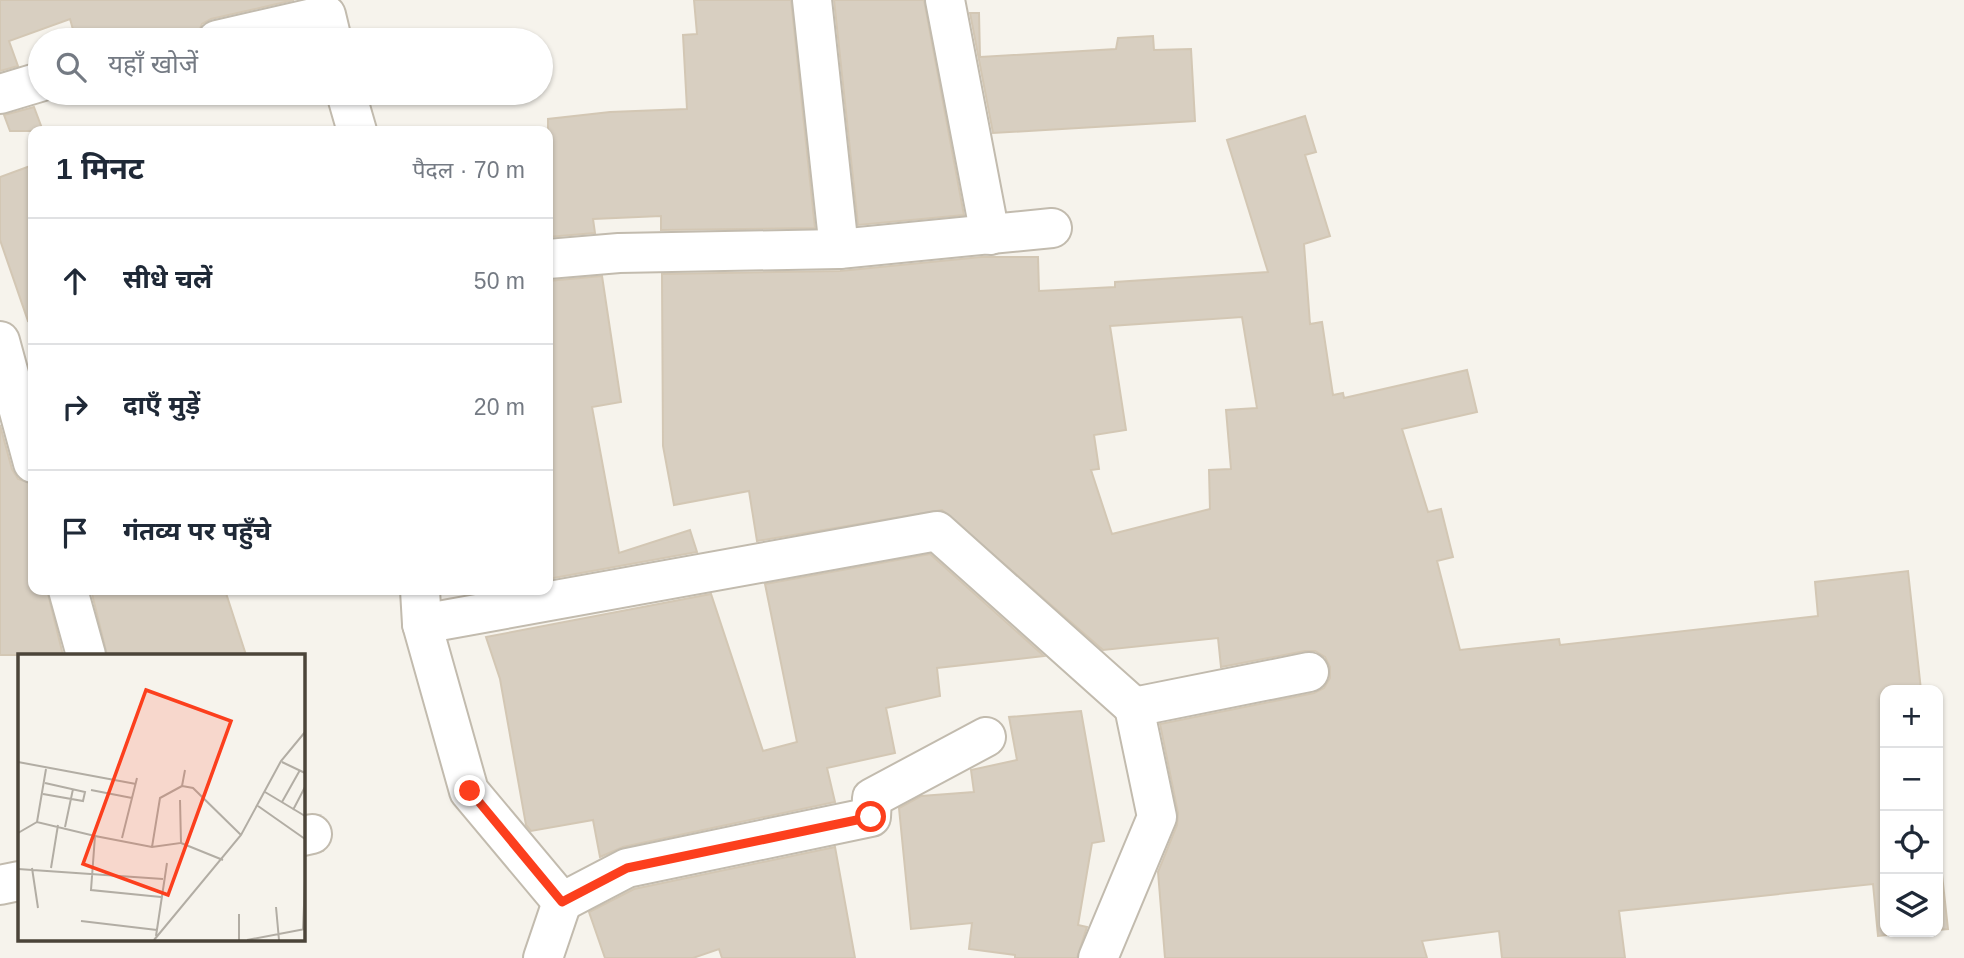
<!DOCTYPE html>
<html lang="hi">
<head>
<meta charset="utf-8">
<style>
  :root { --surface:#fff; --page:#f6f6f7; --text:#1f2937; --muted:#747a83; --line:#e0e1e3 }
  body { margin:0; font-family:Helvetica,"Noto Sans Devanagari",sans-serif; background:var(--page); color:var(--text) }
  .controls { position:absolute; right:21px; bottom:21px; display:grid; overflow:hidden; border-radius:14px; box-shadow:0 2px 5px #0004 }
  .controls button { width:63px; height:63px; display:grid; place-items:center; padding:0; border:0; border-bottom:2px solid var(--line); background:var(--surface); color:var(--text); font:35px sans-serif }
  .stop { position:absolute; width:21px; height:21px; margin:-16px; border:5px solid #fc3f1d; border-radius:50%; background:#fff }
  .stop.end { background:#fc3f1d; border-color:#fff; box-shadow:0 2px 7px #0008 }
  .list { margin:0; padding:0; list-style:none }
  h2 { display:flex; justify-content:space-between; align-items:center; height:91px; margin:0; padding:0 28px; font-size:30px }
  h2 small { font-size:23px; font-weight:400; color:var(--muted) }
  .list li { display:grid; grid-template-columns:46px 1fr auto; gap:21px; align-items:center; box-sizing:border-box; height:126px; padding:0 28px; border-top:2px solid var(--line) }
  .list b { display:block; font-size:26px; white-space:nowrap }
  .list em { font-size:23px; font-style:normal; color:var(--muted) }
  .icon { flex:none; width:38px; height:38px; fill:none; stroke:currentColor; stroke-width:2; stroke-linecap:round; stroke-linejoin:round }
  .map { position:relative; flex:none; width:1964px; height:958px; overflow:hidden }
  .search { position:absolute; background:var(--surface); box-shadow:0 2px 5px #0004; left:28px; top:28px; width:525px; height:77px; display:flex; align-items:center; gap:18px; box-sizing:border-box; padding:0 24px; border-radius:38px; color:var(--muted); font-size:26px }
  .panel { position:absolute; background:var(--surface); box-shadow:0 2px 5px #0004; left:28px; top:126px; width:525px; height:469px; border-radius:14px }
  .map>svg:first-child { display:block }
</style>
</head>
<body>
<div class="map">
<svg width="1964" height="958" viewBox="0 0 1964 958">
  <rect width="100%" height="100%" fill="#f6f3ec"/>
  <!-- building -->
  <g fill="#d8cfc1" stroke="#d3c7b4" stroke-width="2" fill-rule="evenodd">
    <path d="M0,0H294L211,19L202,24L195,40H176L174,31L145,40H76L70,19L9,41L18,66L0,71Z"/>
    <path d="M694,0H791L815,228L661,230V216L593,219L595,233L548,237V119L610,112L687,109L683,35L697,34Z"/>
    <path d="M834,0H924L964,215L858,225Z"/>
    <path d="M970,13H979L980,57L1116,49L1118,38L1153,36L1154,50L1191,49L1195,121L993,133Z"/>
    <path d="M34,107L43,131H10L4,115Z"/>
    <path d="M1305,116L1316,152L1305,155L1330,236L1304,244L1310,324L1322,322L1333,395L1343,393L1344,398L1467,370L1477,412L1402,429L1428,512L1441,509L1453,557L1437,561L1460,650L1559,639L1560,645L1818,616L1815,582L1908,571L1921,690H1885V932H1919L1878,936L1873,884L1619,911L1625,958H1502L1499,931L1422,941L1427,958H1165L1158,872L1177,825L1178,813L1160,724L1314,693L1324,688L1330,678V667L1325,657L1315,651H1305L1221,667L1218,638L1103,650L942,510L757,541L749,491L674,505L663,446L662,274L840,271L981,257H1038L1039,291L1115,287V282L1268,272L1227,140ZM1242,317L1257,408L1226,410L1231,469L1209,470L1210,509L1112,534L1091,470L1099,469L1094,435L1126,430L1110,326Z"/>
    <path d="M33,165V320L28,321L0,240V177Z"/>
    <path d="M602,276L621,402L592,407L619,553L690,530L697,552L548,579V281Z"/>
    <path d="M0,425L12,469L18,479L33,484V590H47L63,655H0Z"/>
    <path d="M930,554L1044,656L937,668L940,696L886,708L895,753L827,768L835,802L623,847L600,857L593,820L531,831L526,825L500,679L486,637L711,594L763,751L797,742L765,584Z"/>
    <path d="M91,590H225L246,655H107Z"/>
    <path d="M1081,711L1104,841L1092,843L1078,925L1087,927L1077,958H1015V955L969,949L972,923L911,929L899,808L921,796L974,792L971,770L1017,760L1009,717Z"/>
    <path d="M1938,838L1948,929L1938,930Z"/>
    <path d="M835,847L855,958H722L719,949L693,958H605L589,912L634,889Z"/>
  </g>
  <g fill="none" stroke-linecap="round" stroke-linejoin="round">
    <!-- minor casing -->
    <g stroke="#c2bbae" stroke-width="42">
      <g id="minor">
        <path d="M812,0L839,249"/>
        <path d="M945,0L990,235"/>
        <path d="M217,40L326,15L332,40"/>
        <path d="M346,93L357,131"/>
        <path d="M0,94L40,82"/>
        <path d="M548,259L619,253L839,249L1052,228"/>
        <path d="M0,341L33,463"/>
        <path d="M68,590L86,655"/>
        <path d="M420,590L422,624L469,791L562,902L627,868L871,817L872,798L986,737"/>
        <path d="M422,624L937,531L1134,707"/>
        <path d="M303,836L312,834"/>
        <path d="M0,885L19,881"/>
        <path d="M543,958L562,902"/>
        <path d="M1098,958L1157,817L1134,707L1309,672"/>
      </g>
    </g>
    <!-- minor -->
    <use href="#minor" stroke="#fff" stroke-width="38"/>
  </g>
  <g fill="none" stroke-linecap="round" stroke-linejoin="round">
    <!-- route -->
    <path stroke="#fc3f1d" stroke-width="9" d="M470,791L562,902L627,868L871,817"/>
  </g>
  <!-- overview -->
  <g transform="translate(18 654)">
    <rect width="287" height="287" fill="#f6f3ec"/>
    <path fill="none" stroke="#b2ada4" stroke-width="2" d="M0,108L118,130M264,108L287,119M167,116L164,132L175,134L223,181M73,136L114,144M247,138L287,162M25,140L65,147L67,138L27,129M264,148L282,116M240,152L287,185M275,156L287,133M19,168L28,115M47,173L55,135M0,179L19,168L77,182M104,184L119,124M163,189L205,206M134,193L142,144L164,132M14,214L20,254M33,214L40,171M0,215L145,225M143,243L73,236L77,182L134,193L163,189L162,146M258,253L261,286M63,267L139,276M285,276L287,227M138,282L149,209M136,286L223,181L263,107L287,78M221,286V260M229,286L287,275"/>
    <path fill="#fc3f1d" fill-opacity="0.15" stroke="#fc3f1d" stroke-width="3.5" d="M128,36L213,67L150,241L65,210Z"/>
    <rect width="287" height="287" fill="none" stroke="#4b4439" stroke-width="3.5"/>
  </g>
</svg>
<div class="controls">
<button>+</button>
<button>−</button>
<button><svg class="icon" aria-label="locate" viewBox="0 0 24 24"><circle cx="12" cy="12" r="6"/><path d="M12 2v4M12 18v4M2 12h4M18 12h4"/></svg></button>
<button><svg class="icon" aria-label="layers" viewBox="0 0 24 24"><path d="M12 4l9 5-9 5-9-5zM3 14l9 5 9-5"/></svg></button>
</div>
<div class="stop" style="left:871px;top:817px"></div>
<div class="stop end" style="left:470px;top:791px"></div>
<div class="search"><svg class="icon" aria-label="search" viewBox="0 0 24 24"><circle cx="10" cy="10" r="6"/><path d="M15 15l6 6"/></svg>यहाँ खोजें</div>
<section class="panel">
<h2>1 मिनट<small>पैदल · 70 m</small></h2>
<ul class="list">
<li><svg class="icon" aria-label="ahead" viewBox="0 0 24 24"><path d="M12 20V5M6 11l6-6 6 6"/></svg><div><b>सीधे चलें</b></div><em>50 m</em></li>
<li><svg class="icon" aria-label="right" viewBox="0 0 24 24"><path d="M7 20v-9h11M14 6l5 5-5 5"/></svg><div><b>दाएँ मुड़ें</b></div><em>20 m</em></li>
<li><svg class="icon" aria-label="arrive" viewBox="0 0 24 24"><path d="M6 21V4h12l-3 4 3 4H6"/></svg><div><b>गंतव्य पर पहुँचे</b></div></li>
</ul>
</section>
</div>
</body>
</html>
